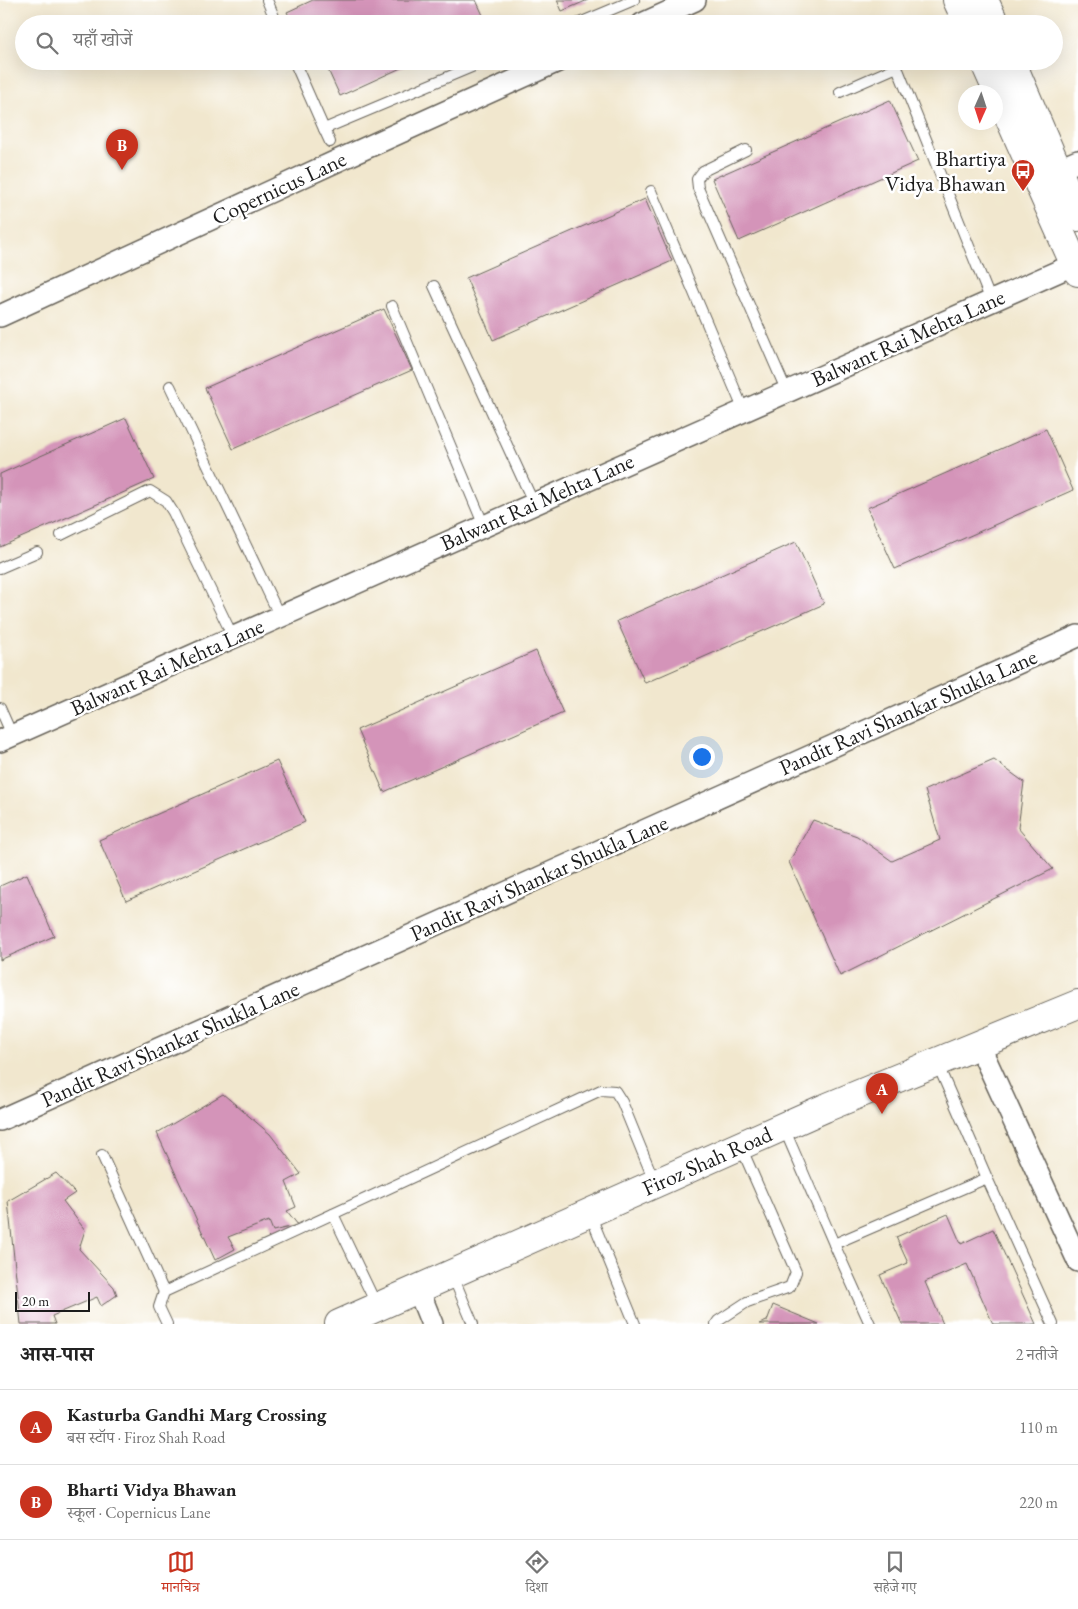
<!DOCTYPE html>
<html lang="hi">
<head>
<meta charset="utf-8">
<style>
  :root { --surface:#fff; --page:#f6f6f6; --text:#222; --muted:#767676; --line:#e0e0e0; --accent:#c8321e }
  body { margin:0; font-family:"EB Garamond","Noto Serif Devanagari",serif; background:var(--page); color:var(--text) }
  .compass { position:absolute; left:958px; top:85px; width:45px; height:45px; border-radius:50%; background:var(--surface); box-shadow:0 5px 20px #0002; rotate:183deg }
  .scale { position:absolute; left:15px; bottom:12px; width:75px; box-sizing:border-box; padding-left:5px; border:2px solid #1c1c1c; border-top:0; font-size:14px; line-height:18px; white-space:nowrap; color:#1c1c1c; -webkit-text-stroke:4px #fff; paint-order:stroke }
  .you { position:absolute; left:701px; top:756px; width:18px; height:18px; margin:-12px; border:4px solid #fff; border-radius:50%; background:#1a73e8; box-shadow:0 0 0 8px #1a73e833 }
  .badge { display:grid; place-items:center; width:32px; height:32px; border-radius:50%; background:var(--accent); color:#fff; font-size:16px; font-weight:700 }
  .pin { position:absolute; translate:-50% -41px; filter:drop-shadow(0 1px 2px #0008) }
  .pin::after { content:''; position:absolute; top:26px; width:18px; height:15px; background:inherit; clip-path:polygon(0 0,100% 0,50% 100%) }
  .list { margin:0; padding:0; list-style:none }
  h2 { display:flex; justify-content:space-between; align-items:center; height:65px; margin:0; padding:0 20px; font-size:21px }
  h2 small { font-size:16px; font-weight:400; color:var(--muted) }
  .list li { display:grid; grid-template-columns:32px 1fr auto; gap:15px; align-items:center; box-sizing:border-box; height:75px; padding:0 20px; border-top:1px solid var(--line) }
  .list b { display:block; font-size:19px; white-space:nowrap }
  .list p { margin:0; font-size:16px; white-space:nowrap; color:var(--muted) }
  .list em { font-size:16px; font-style:normal; color:var(--muted) }
  .icon { flex:none; width:28px; height:28px; fill:none; stroke:currentColor; stroke-width:2; stroke-linecap:round; stroke-linejoin:round }
  .map { position:relative; flex:none; width:1078px; height:1324px; overflow:hidden }
  .search { position:absolute; background:var(--surface); box-shadow:0 5px 20px #0002; left:15px; right:15px; top:15px; height:55px; display:flex; align-items:center; gap:12px; box-sizing:border-box; padding:0 18px; border-radius:28px; color:var(--muted); font-size:19px }
  .sheet { height:215px; background:var(--surface) }
  nav { display:flex; justify-content:space-around; align-items:center; box-sizing:border-box; height:70px; border-top:1px solid var(--line); background:var(--surface); font-size:14px; color:var(--muted) }
  nav a { display:grid; justify-items:center; gap:2px }
  nav .on { color:var(--accent) }
  .map>svg:first-child { display:block }
</style>
</head>
<body>
<div class="map">
<svg width="1078" height="1324" viewBox="0 0 1078 1324">
  <rect width="100%" height="100%" fill="#fff"/>
  <filter id="ink" filterUnits="userSpaceOnUse"><feTurbulence type="fractalNoise" baseFrequency=".02" numOctaves="2"/><feDisplacementMap in="SourceGraphic" scale="10" xChannelSelector="R" yChannelSelector="G"/><feConvolveMatrix kernelMatrix="1 2 1 2 8 2 1 2 1" color-interpolation-filters="sRGB"/></filter>
  <filter id="wash" filterUnits="userSpaceOnUse"><feTurbulence type="fractalNoise" baseFrequency=".0096" numOctaves="4" result="noise"/><feDisplacementMap in="SourceGraphic" scale="20" xChannelSelector="R" yChannelSelector="G"/><feGaussianBlur stdDeviation="1.12" result="paint"/><feColorMatrix in="noise" values="0 0 0 0 0 0 0 0 0 0 0 0 0 0 0 0 0 1.4 0 .05"/><feComposite in="paint" operator="in"/></filter>
  <g filter="url(#wash)">
    <rect width="100%" height="100%" fill="#f1e7ce"/>
    <g id="blocks">
      <!-- building -->
      <g fill="#d494b9">
        <path d="M313,0H476L487,24H293L287,12Z"/>
        <path d="M557,0H588L562,11Z"/>
        <path d="M324,61H416L340,96Z"/>
        <path d="M890,100L918,161L739,241L712,179Z"/>
        <path d="M645,199L672,261L493,340L466,278Z"/>
        <path d="M384,309L412,370L233,449L205,388Z"/>
        <path d="M126,418L154,479L0,547V474Z"/>
        <path d="M1046,429L1073,490L895,569L867,508Z"/>
        <path d="M796,542L824,604L645,683L617,621Z"/>
        <path d="M536,651L563,713L384,792L357,730Z"/>
        <path d="M994,760L1024,782L1018,828L1053,869L840,976L789,862L813,820L857,836L892,861L940,840L925,790Z"/>
        <path d="M277,761L305,822L126,901L99,840Z"/>
        <path d="M27,874L54,936L0,960V886Z"/>
        <path d="M223,1094L270,1134L301,1174L286,1182L296,1207L287,1211L298,1225L273,1231L269,1221L228,1237L235,1249L215,1260L157,1133Z"/>
        <path d="M56,1173L75,1193L63,1201L85,1230L79,1249L114,1287L117,1295L101,1306L97,1297L52,1316L55,1324H21L8,1201Z"/>
        <path d="M948,1214L961,1244L993,1229L1036,1324H993L967,1264L925,1282L943,1324H902L880,1275L908,1263L896,1237Z"/>
        <path d="M773,1305L819,1324H759L767,1321Z"/>
      </g>
    </g>
  </g>
  <g filter="url(#ink)">
    <use href="#blocks" fill-opacity="0" stroke="#67635a" stroke-width="1"/>
    <g fill="none" stroke-linecap="round" stroke-linejoin="round">
      <!-- lane casing -->
      <g stroke="#67635a" stroke-width="12">
        <g id="lane">
          <path d="M267,0L277,24"/>
          <path d="M577,24L634,0"/>
          <path d="M294,61L324,129L486,61"/>
          <path d="M840,92L897,67L991,301"/>
          <path d="M324,129L330,142"/>
          <path d="M746,150L703,171L697,179L698,188L787,392"/>
          <path d="M651,191L744,411"/>
          <path d="M434,286L534,504"/>
          <path d="M392,306L484,526"/>
          <path d="M170,386L280,617"/>
          <path d="M61,535L150,491L166,501L173,512L233,637"/>
          <path d="M0,568L37,552"/>
          <path d="M0,708L12,735"/>
          <path d="M937,1063L987,1178L1053,1324"/>
          <path d="M784,1128L834,1244L870,1324"/>
          <path d="M102,1155L164,1292"/>
          <path d="M333,1214L377,1306"/>
          <path d="M590,1214L635,1324"/>
          <path d="M834,1244L987,1178"/>
          <path d="M452,1274L473,1324"/>
          <path d="M167,1324L159,1307L164,1292L601,1090L615,1091L622,1102L655,1183"/>
          <path d="M716,1324L718,1321L747,1302L790,1287L796,1272L741,1147"/>
        </g>
      </g>
      <!-- street casing -->
      <g stroke="#67635a" stroke-width="24">
        <g id="street">
          <path d="M642,24L695,0"/>
          <path d="M1057,170L1078,161"/>
          <path d="M0,316L339,160L558,61"/>
          <path d="M0,741L1075,264"/>
          <path d="M979,1045L1078,1261"/>
          <path d="M0,1120L1078,636"/>
          <path d="M418,1289L432,1324"/>
        </g>
      </g>
      <!-- secondary casing -->
      <g stroke="#67635a" stroke-width="30">
        <g id="secondary">
          <path d="M957,0L968,24"/>
          <path d="M984,0L995,24"/>
          <path d="M984,61L1078,272"/>
          <path d="M1011,61L1078,217"/>
          <path d="M339,1324L825,1108L1078,1004"/>
        </g>
      </g>
      <!-- lane -->
      <use href="#lane" stroke="#fff" stroke-width="10"/>
      <!-- street -->
      <use href="#street" stroke="#fff" stroke-width="21"/>
      <!-- secondary -->
      <use href="#secondary" stroke="#fff" stroke-width="28"/>
    </g>
  </g>
  <!-- icons -->
  <defs>
    <g id="bus-pin" transform="scale(1.25)"><path d="M0 17L-7.5 6A9.5 9.5 0 1 1 7.5 6Z" fill="#c8321e" stroke="#fff"/><path d="M-5-6H5V4H4V6H2V4H-2V6H-4V4H-5ZM-3.5-4V0h7V-4ZM-3.5 1.2v1.5H-2V1.2ZM2 1.2v1.5H3.5V1.2Z" fill="#fff"/></g>
  </defs>
  <g fill-rule="evenodd">
    <use href="#bus-pin" x="1023" y="171"/>
  </g>
  <g text-anchor="middle" dominant-baseline="central" stroke-width="5" stroke-linejoin="round" paint-order="stroke">
    <!-- poi labels -->
    <g font-size="22" fill="#1c1c1c" stroke="#fff" text-anchor="end">
      <text x="1006" y="158">Bhartiya<tspan x="1006" dy="25">Vidya Bhawan</tspan></text>
    </g>
    <!-- street labels -->
    <g font-size="22" fill="#1c1c1c" stroke="#fff">
      <text transform="translate(279 188) rotate(-25)">Copernicus Lane</text>
      <text transform="translate(908 338) rotate(-24)">Balwant Rai Mehta Lane</text>
      <text transform="translate(537 502) rotate(-24)">Balwant Rai Mehta Lane</text>
      <text transform="translate(167 667) rotate(-24)">Balwant Rai Mehta Lane</text>
      <text transform="translate(908 712) rotate(-24)">Pandit Ravi Shankar Shukla Lane</text>
      <text transform="translate(539 878) rotate(-24)">Pandit Ravi Shankar Shukla Lane</text>
      <text transform="translate(170 1044) rotate(-24)">Pandit Ravi Shankar Shukla Lane</text>
      <text transform="translate(707 1161) rotate(-24)">Firoz Shah Road</text>
    </g>
  </g>
</svg>
<svg class="compass" viewBox="-18 -18 36 36"><path d="M0-13l5 13h-10z" fill="#e53935"/><path d="M0 13l5-13h-10z" fill="#767676"/></svg>
<div class="scale">20 m</div>
<div class="you"></div>
<div class="pin badge" style="left:882px;top:1114px">A</div>
<div class="pin badge" style="left:122px;top:170px">B</div>
<div class="search"><svg class="icon" aria-label="search" viewBox="0 0 24 24"><circle cx="10" cy="10" r="6"/><path d="M15 15l6 6"/></svg>यहाँ खोजें</div>
</div>
<section class="sheet">
<h2>आस-पास<small>2 नतीजे</small></h2>
<ul class="list">
<li><span class="badge">A</span><div><b>Kasturba Gandhi Marg Crossing</b><p>बस स्टॉप · Firoz Shah Road</p></div><em>110 m</em></li>
<li><span class="badge">B</span><div><b>Bharti Vidya Bhawan</b><p>स्कूल · Copernicus Lane</p></div><em>220 m</em></li>
</ul>
</section>
<nav>
<a class="on"><svg class="icon" aria-label="map" viewBox="0 0 24 24"><path d="M3 6l6-2 6 2 6-2v14l-6 2-6-2-6 2zM9 4v14M15 6v14"/></svg>मानचित्र</a>
<a><svg class="icon" aria-label="directions" viewBox="0 0 24 24"><path d="M12 3l9 9-9 9-9-9zM9 14v-3h6M13 9l2 2-2 2"/></svg>दिशा</a>
<a><svg class="icon" aria-label="saved" viewBox="0 0 24 24"><path d="M7 4h10v16l-5-4-5 4z"/></svg>सहेजे गए</a>
</nav>
</body>
</html>
